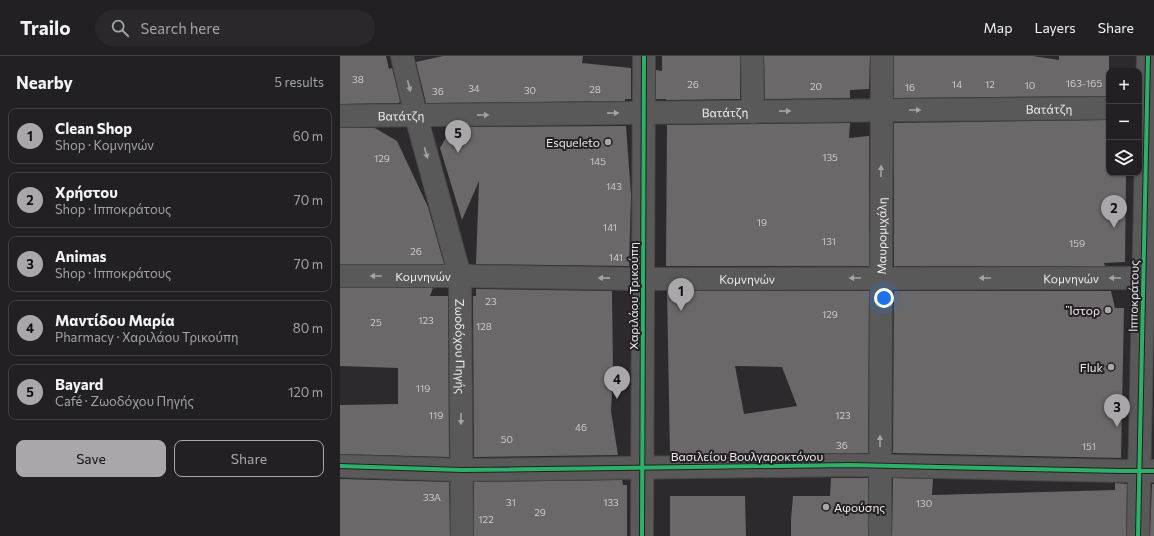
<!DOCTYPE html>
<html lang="en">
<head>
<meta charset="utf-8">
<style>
  :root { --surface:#222022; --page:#2a282a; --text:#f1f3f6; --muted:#a2a3a5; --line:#3f3e40; --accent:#aaa7aa }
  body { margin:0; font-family:Commissioner,sans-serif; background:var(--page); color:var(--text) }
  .controls { position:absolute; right:12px; top:12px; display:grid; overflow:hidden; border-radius:8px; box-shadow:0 1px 3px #0004 }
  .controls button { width:36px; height:36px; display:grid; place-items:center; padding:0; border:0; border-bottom:1px solid var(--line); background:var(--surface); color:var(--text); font:20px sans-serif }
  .you { position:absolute; left:544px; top:242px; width:14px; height:14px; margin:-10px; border:3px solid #fff; border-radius:50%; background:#1a73e8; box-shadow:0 0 0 6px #1a73e833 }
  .badge { display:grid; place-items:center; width:26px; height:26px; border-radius:50%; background:var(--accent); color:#111; font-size:13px; font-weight:700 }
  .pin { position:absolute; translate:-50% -33px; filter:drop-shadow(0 1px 2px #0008) }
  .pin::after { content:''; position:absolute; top:21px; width:14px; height:12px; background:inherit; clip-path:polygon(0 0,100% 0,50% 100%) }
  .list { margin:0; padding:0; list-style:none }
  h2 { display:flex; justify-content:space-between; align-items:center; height:52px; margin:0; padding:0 16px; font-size:17px }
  h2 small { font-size:13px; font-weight:400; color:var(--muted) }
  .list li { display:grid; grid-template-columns:26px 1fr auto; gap:12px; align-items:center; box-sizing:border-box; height:56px; margin:0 8px 8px; padding:0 8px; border:1px solid var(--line); border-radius:8px }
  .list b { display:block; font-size:15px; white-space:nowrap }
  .list p { margin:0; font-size:13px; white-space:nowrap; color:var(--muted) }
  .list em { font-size:13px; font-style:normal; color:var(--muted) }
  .actions { display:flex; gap:8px; padding:12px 16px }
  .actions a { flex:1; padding:9px 0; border:1px solid var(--accent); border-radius:8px; text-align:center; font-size:14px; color:var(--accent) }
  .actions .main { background:var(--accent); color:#111 }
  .icon { flex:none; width:22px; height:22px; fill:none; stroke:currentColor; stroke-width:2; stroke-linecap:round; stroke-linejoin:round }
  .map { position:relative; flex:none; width:814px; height:480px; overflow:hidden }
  header { display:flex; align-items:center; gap:24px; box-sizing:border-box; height:56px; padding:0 20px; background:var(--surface); border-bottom:1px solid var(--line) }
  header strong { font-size:19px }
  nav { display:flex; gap:22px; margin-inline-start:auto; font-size:14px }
  .search { width:280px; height:36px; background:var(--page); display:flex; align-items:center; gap:10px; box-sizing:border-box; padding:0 14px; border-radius:22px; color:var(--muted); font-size:15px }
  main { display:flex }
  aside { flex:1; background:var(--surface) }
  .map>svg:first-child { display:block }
</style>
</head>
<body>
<header>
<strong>Trailo</strong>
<div class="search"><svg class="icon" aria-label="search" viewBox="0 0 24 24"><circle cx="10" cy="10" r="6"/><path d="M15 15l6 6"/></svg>Search here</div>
<nav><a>Map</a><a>Layers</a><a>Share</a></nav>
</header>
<main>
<aside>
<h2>Nearby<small>5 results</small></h2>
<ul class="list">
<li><span class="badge">1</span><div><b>Clean Shop</b><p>Shop · Κομνηνών</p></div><em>60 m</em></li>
<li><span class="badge">2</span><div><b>Χρήστου</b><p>Shop · Ιπποκράτους</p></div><em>70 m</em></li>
<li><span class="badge">3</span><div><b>Animas</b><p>Shop · Ιπποκράτους</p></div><em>70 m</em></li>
<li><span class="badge">4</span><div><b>Μαντίδου Μαρία</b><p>Pharmacy · Χαριλάου Τρικούπη</p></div><em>80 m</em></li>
<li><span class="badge">5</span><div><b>Bayard</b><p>Café · Ζωοδόχου Πηγής</p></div><em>120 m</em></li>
</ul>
<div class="actions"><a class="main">Save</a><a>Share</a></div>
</aside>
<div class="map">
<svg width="814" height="480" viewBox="0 0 814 480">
  <rect width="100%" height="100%" fill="#2d2a2d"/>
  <!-- building -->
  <g fill="#6a6869" fill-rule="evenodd">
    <path d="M0,0H46L49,13L52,12L60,45L59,47L0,48Z"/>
    <path d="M103,0H243L242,7L291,12V43H285V45L86,47L76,6Z"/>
    <path d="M322,0H400V43L326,44V43H316V14L322,15Z"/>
    <path d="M424,0H530L529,33L510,34V42L425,43Z"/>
    <path d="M554,0H693L719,4V0H769V40L554,42Z"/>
    <path d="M769,64V117H786L785,206L764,207L765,210H554V67Z"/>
    <path d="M510,67L509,82L529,80V210H326L327,69Z"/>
    <path d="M286,70L291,139L289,210L136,208L139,125L122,164L100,92L112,71Z"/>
    <path d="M0,72H35L57,85L88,151L104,208H0Z"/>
    <path d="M0,232H93L90,240H108L109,401L0,398V349L58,348V312L0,310Z"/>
    <path d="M136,233L272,235L273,314L271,355L278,399L134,401L133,240H136Z"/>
    <path d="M327,235H529L528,397L330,399ZM395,310L442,311L457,350L404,358Z"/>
    <path d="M554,235H771L775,252H784L781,402L553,397Z"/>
    <path d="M491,422H528V480H451V463L453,440H490Z"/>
    <path d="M553,422L593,423L592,439L775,434V427L787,428L786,480H552Z"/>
    <path d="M0,423L109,426L110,480H0Z"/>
    <path d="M282,424L283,429H287V480H134V426Z"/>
    <path d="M812,428H814V480H810Z"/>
    <path d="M330,440H405L406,480H330Z"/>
  </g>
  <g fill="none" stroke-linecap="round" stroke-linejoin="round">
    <!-- minor casing -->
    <g stroke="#494649" stroke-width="24">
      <g id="minor">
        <path id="s1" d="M62,0L76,60L120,220L122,480"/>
        <path d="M412,0L413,56"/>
        <path id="s2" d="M0,60L769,52"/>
        <path id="s3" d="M0,220H120L303,223L814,222"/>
        <path d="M0,410L122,414L510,409L781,415H814"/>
        <path d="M302,480L304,0"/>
        <path id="s4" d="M540,480L542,0"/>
        <path d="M798,480L808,0"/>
      </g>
    </g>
    <!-- minor -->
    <use href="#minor" stroke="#5a595a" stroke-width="22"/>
    <!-- cycleway casing -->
    <g stroke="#242024" stroke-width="6">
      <g id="cycleway">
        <path d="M0,410L122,414L510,409L781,415H814"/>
        <path d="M302,480L304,0"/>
        <path d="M798,480L808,0"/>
      </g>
    </g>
    <!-- cycleway -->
    <use href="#cycleway" stroke="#2db169" stroke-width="4"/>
  </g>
  <!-- one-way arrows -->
  <defs><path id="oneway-solid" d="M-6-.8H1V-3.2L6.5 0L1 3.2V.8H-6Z"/></defs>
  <g fill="#a4a2a4">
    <use href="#oneway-solid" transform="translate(69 30) rotate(76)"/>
    <use href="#oneway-solid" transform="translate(575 54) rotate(-1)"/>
    <use href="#oneway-solid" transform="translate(445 55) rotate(-1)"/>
    <use href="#oneway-solid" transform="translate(273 57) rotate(-1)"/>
    <use href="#oneway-solid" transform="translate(143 59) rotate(-1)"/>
    <use href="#oneway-solid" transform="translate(86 97) rotate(75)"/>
    <use href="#oneway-solid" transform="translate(541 115) rotate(-90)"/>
    <use href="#oneway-solid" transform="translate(36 220) rotate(-180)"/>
    <use href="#oneway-solid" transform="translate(264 222) rotate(-179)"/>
    <use href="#oneway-solid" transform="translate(515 222) rotate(180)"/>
    <use href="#oneway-solid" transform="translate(645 222) rotate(180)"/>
    <use href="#oneway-solid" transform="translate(775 222) rotate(180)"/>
    <use href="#oneway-solid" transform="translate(121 363) rotate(90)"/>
    <use href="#oneway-solid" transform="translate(540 385) rotate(-90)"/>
  </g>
  <!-- markers -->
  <g fill="#aaa7aa" stroke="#242024" stroke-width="1.5">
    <circle cx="268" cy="86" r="4"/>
    <circle cx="768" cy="254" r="4"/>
    <circle cx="771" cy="311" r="4"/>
    <circle cx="486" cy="451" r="4"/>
  </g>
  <g text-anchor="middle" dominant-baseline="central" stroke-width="4" stroke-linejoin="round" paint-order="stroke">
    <!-- number labels -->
    <g font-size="10" fill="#cdcacd">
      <text x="18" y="23">38</text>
      <text x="744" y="27">163-165</text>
      <text x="353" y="28">26</text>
      <text x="617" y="28">14</text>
      <text x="650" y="28">12</text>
      <text x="690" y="29">10</text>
      <text x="476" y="30">20</text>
      <text x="570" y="31">16</text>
      <text x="134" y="32">34</text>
      <text x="255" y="33">28</text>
      <text x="190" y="34">30</text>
      <text x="98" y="35">36</text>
      <text x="490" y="101">135</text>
      <text x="42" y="102">129</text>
      <text x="258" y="105">145</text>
      <text x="274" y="130">143</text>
      <text x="422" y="166">19</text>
      <text x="270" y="171">141</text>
      <text x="489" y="185">131</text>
      <text x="737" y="187">159</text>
      <text x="76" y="195">26</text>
      <text x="276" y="201">141</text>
      <text x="151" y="245">23</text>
      <text x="490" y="258">129</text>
      <text x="86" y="264">123</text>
      <text x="36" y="266">25</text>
      <text x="144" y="270">128</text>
      <text x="83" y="332">119</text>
      <text x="96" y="359">119</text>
      <text x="503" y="359">123</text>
      <text x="241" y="371">46</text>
      <text x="167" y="383">50</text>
      <text x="502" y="389">36</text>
      <text x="749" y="390">151</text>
      <text x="92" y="441">33Α</text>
      <text x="171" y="446">31</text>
      <text x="271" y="446">133</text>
      <text x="584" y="447">130</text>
      <text x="200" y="456">29</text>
      <text x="146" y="463">122</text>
    </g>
    <!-- street labels -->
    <g font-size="12" fill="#eeebee" stroke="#242024">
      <text stroke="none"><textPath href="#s2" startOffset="709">Βατάτζη</textPath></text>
      <text stroke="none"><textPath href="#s2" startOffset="385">Βατάτζη</textPath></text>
      <text stroke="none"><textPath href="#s2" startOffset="61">Βατάτζη</textPath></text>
      <text stroke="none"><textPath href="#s4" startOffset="300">Μαυρομιχάλη</textPath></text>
      <text stroke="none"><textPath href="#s3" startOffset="83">Κομνηνών</textPath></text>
      <text stroke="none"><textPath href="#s3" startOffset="407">Κομνηνών</textPath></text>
      <text stroke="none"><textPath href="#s3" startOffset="731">Κομνηνών</textPath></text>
      <text transform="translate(293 240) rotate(-90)">Χαριλάου Τρικούπη</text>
      <text transform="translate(793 240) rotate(-89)">Ιπποκράτους</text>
      <text stroke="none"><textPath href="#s1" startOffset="298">Ζωοδόχου Πηγής</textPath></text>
      <text x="407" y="400">Βασιλείου Βουλγαροκτόνου</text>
    </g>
    <!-- poi labels -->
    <g font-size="12" fill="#eeebee" stroke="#242024" text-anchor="end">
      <text x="260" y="86">Esqueleto</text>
      <text x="760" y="254">Ἲστορ</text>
      <text x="763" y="311">Fluk</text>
      <text x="494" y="451" text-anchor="start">Αφούσης</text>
    </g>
  </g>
</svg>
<div class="controls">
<button>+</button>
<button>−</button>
<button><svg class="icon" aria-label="layers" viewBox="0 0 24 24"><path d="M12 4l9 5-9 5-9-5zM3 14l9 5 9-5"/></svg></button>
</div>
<div class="you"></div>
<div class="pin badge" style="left:341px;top:255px">1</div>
<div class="pin badge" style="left:774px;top:172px">2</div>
<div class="pin badge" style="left:777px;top:371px">3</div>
<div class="pin badge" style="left:277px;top:343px">4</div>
<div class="pin badge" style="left:118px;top:97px">5</div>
</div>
</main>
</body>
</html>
